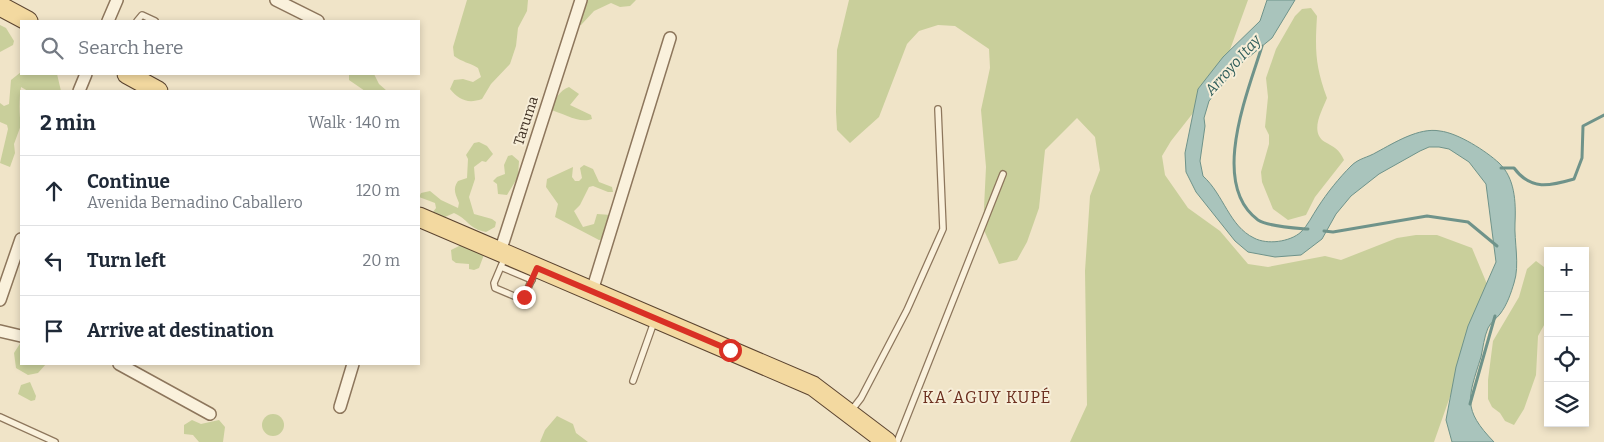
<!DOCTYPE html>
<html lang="en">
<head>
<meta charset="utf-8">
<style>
  :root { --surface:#fff; --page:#f2f2f3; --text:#1f2937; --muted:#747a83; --line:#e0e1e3 }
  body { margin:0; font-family:Bitter,serif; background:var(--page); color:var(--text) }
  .controls { position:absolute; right:15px; bottom:15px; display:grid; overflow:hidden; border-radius:0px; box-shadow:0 2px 8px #0003 }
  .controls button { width:45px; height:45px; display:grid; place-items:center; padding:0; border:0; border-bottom:1px solid var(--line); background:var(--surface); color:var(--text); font:25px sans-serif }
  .stop { position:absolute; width:15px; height:15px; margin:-11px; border:4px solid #d93025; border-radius:50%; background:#fff }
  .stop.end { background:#d93025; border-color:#fff; box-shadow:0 1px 5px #0008 }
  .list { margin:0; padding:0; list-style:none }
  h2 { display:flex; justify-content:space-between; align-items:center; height:65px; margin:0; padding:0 20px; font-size:21px }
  h2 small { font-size:16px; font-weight:400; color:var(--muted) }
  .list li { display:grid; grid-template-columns:32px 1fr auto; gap:15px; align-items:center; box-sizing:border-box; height:70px; padding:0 20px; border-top:1px solid var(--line) }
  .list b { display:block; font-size:19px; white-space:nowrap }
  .list p { margin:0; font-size:16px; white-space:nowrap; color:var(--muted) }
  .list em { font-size:16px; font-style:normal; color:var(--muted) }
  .icon { flex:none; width:28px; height:28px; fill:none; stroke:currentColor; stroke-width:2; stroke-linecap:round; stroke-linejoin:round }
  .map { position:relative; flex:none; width:1604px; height:442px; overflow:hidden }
  .search { position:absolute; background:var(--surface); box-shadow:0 2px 8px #0003; left:20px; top:20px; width:400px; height:55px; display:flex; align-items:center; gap:12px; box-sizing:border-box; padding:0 18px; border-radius:0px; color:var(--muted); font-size:19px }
  .panel { position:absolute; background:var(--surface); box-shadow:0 2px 8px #0003; left:20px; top:90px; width:400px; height:275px; border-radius:0px }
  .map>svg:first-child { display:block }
</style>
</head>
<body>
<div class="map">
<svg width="1604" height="442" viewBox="0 0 1604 442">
  <rect width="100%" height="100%" fill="#f0e4c8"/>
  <!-- green -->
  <g fill="#c9cf9b">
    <path d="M467,0H528L527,11L518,28L516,46L510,64L491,84L482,99C468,104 459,100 450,89L454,80L463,79L473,82L481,77L478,68C470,63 462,62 454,56L453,47Z"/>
    <path d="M581,0H636L630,6L620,7L611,3L594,11L581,25H577Z"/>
    <path d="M849,0H1248L1219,80L1171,141L1162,156L1165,175L1188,208L1220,231L1248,264L1268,267L1325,256L1341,260L1397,238L1416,235H1437L1472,248L1487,284L1483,303L1434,442H1070L1087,405L1085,271L1090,196L1100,170L1095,137L1077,118L1045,150L1039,208L1027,242L1017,260L999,264L983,228L986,167L981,110L990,68L989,49L955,26L938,25L919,31L907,44L879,117L850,143L837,130L836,112L837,50Z"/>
    <path d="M1311,8L1317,16C1315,50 1315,65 1327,98C1322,111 1309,132 1325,142C1334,147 1339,149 1344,160L1315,197L1306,215L1288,220L1273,209L1262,182L1261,172L1269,144V135L1265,127L1268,97L1266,78L1276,49L1295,16L1302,9Z"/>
    <path d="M0,25L6,28L14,41L13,45L0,52Z"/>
    <path d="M21,72V74H57L61,91H28L21,87C19,98 19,115 21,125L14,144L15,153L10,167L0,163L8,129L7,125L0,122V103L4,106L9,104L11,80Z"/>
    <path d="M349,74H374L379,84L387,91H365L349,80Z"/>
    <path d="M569,87L579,94L570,105L591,115L592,119C579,124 563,113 551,110C553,101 560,90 569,87Z"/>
    <path d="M479,142L487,146L493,154L486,162L482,161L474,167L475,179L469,197L474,214L492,219L496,222L495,227L486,232C469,229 468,219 454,213L445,217L436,216L433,212L436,208L435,203L419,197L421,193L430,191L441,200L458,208L459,203C456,195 452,189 458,181L467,178L468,159L466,155L474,143Z"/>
    <path d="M512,155L519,161L518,177L507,195L498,194L497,184L493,181L497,177L505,174L504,165L508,156Z"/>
    <path d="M584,165L593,169L599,182L612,187L613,192H608L593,186L589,187L580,205L574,211L583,227L594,224L597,214L611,215L618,222L615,237L599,240L555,217L558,204L546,187L547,179L573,167L572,177L575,181H579L582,178L580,168Z"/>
    <path d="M461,245L485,252L479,268L474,270L469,269V264L456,263L452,260L451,250Z"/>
    <path d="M1536,261L1544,267L1548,279V318L1538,336L1536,375L1524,409L1514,425L1505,421L1500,413L1492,407L1488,399V380L1493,341L1519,297L1527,269Z"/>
    <path d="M21,342V364H46L38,373L28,375L16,368L14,353Z"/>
    <path d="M30,382L36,396L35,400L31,401L18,394L21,385Z"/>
    <circle cx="273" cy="425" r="11"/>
    <path d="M557,416L573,424L576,433L588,442H540L545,430Z"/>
    <path d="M192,420L201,424L219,420L225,427L223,442H199L193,435L184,434V425Z"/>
  </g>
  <!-- water -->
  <path fill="#a9c4bc" stroke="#6f938a" d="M1267,0H1295L1272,38L1238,66L1209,101L1204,118L1205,126L1200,161L1203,176C1224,195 1229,226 1254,238C1267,245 1290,242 1301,232C1308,225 1312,216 1318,207C1327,193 1339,178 1351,166C1359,158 1367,158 1377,152C1394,143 1419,127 1440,131C1458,133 1486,151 1499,163C1515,178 1516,202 1515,223C1514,241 1520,265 1514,283C1511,293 1507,305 1500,314C1496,319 1491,322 1488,328C1484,337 1483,348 1481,357C1468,398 1462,409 1494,442H1452L1446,420L1456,367L1468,326L1496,262L1486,184L1469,162L1449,149L1439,147H1429L1420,151L1379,174L1351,196L1336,214L1322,239L1301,255L1275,257L1248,252L1235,241L1196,192L1186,172L1185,153L1198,89L1223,57L1260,21Z"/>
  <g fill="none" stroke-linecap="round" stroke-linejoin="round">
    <!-- stream -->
    <g stroke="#6f938a" stroke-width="3">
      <path d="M1262,46C1248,92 1209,184 1258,220C1269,227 1295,228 1308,229"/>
      <path d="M1501,168H1514C1531,191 1550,186 1574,179L1582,158L1583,126L1604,115"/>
      <path d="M1324,231L1333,232L1427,216L1468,222L1497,246"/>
      <path d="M1470,404L1495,316"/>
    </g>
    <!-- service casing -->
    <g stroke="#8d765c" stroke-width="8">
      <g id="service">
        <path d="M137,21L142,15L155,21"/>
        <path d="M505,257L494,283L495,288L521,299L525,295L536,270"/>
        <path d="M501,267L532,280"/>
        <path d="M633,381L654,322"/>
        <path d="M851,411L861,398L907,310L943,229L938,109"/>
        <path d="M0,417L55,442"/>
        <path d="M897,442L1003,174"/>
      </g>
    </g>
    <!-- minor casing -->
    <g stroke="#8d765c" stroke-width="14">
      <g id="minor">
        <path d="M276,0L318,21"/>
        <path d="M108,21L117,0"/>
        <path d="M79,91L86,74"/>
        <path d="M500,252L581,0"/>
        <path d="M592,291L670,38"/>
        <path d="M0,300L21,239"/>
        <path d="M0,331L21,336"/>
        <path d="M119,364L210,414"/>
        <path d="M340,407L353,364"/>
      </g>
    </g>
    <!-- primary casing -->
    <g stroke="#5b4430" stroke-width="21">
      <g id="primary">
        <path d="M0,6L28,21"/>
        <path d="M127,74L158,91"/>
        <path d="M419,217L813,386L887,442"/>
      </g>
    </g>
    <!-- service -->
    <use href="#service" stroke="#faf1dc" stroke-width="5.5"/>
    <!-- minor -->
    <use href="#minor" stroke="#faf1dc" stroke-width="11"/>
    <!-- primary -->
    <use href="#primary" stroke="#f3d9a0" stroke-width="19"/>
  </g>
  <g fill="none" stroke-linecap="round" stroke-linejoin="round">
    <!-- route -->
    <path stroke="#d93025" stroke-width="6" d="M524,297L537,268L730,350"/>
  </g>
  <g text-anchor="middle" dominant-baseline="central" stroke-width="4" stroke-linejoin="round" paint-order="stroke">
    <!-- street labels -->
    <g font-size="14" fill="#3d2e20" stroke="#f7eed8">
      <text transform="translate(526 121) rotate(-72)">Taruma</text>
    </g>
    <!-- water labels -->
    <g font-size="15" font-style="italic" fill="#2f5d5a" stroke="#f7eed8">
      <text transform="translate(1233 65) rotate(-48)">Arroyo Itay</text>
    </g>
    <!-- quarter labels -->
    <g font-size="16" letter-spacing="1" fill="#6b2e1e" stroke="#f7eed8">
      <text x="987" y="397">KA´AGUY KUPÉ</text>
    </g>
  </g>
</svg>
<div class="controls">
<button>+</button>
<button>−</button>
<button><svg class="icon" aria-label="locate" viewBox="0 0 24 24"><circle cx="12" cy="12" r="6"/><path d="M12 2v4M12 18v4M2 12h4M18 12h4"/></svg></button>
<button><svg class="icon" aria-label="layers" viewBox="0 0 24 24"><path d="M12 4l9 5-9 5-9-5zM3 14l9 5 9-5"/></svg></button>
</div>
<div class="stop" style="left:730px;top:350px"></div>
<div class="stop end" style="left:524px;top:297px"></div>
<div class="search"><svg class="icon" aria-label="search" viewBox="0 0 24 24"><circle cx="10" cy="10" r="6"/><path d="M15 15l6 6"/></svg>Search here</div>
<section class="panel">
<h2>2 min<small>Walk · 140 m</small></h2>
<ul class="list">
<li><svg class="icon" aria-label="ahead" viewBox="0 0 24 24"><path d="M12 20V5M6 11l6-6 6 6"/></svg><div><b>Continue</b><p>Avenida Bernadino Caballero</p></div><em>120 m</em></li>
<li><svg class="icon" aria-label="left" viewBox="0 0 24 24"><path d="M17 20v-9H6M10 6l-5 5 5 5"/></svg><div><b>Turn left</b></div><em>20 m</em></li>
<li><svg class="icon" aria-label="arrive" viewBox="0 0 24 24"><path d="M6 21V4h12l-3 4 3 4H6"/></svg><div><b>Arrive at destination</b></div></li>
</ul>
</section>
</div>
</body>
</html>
